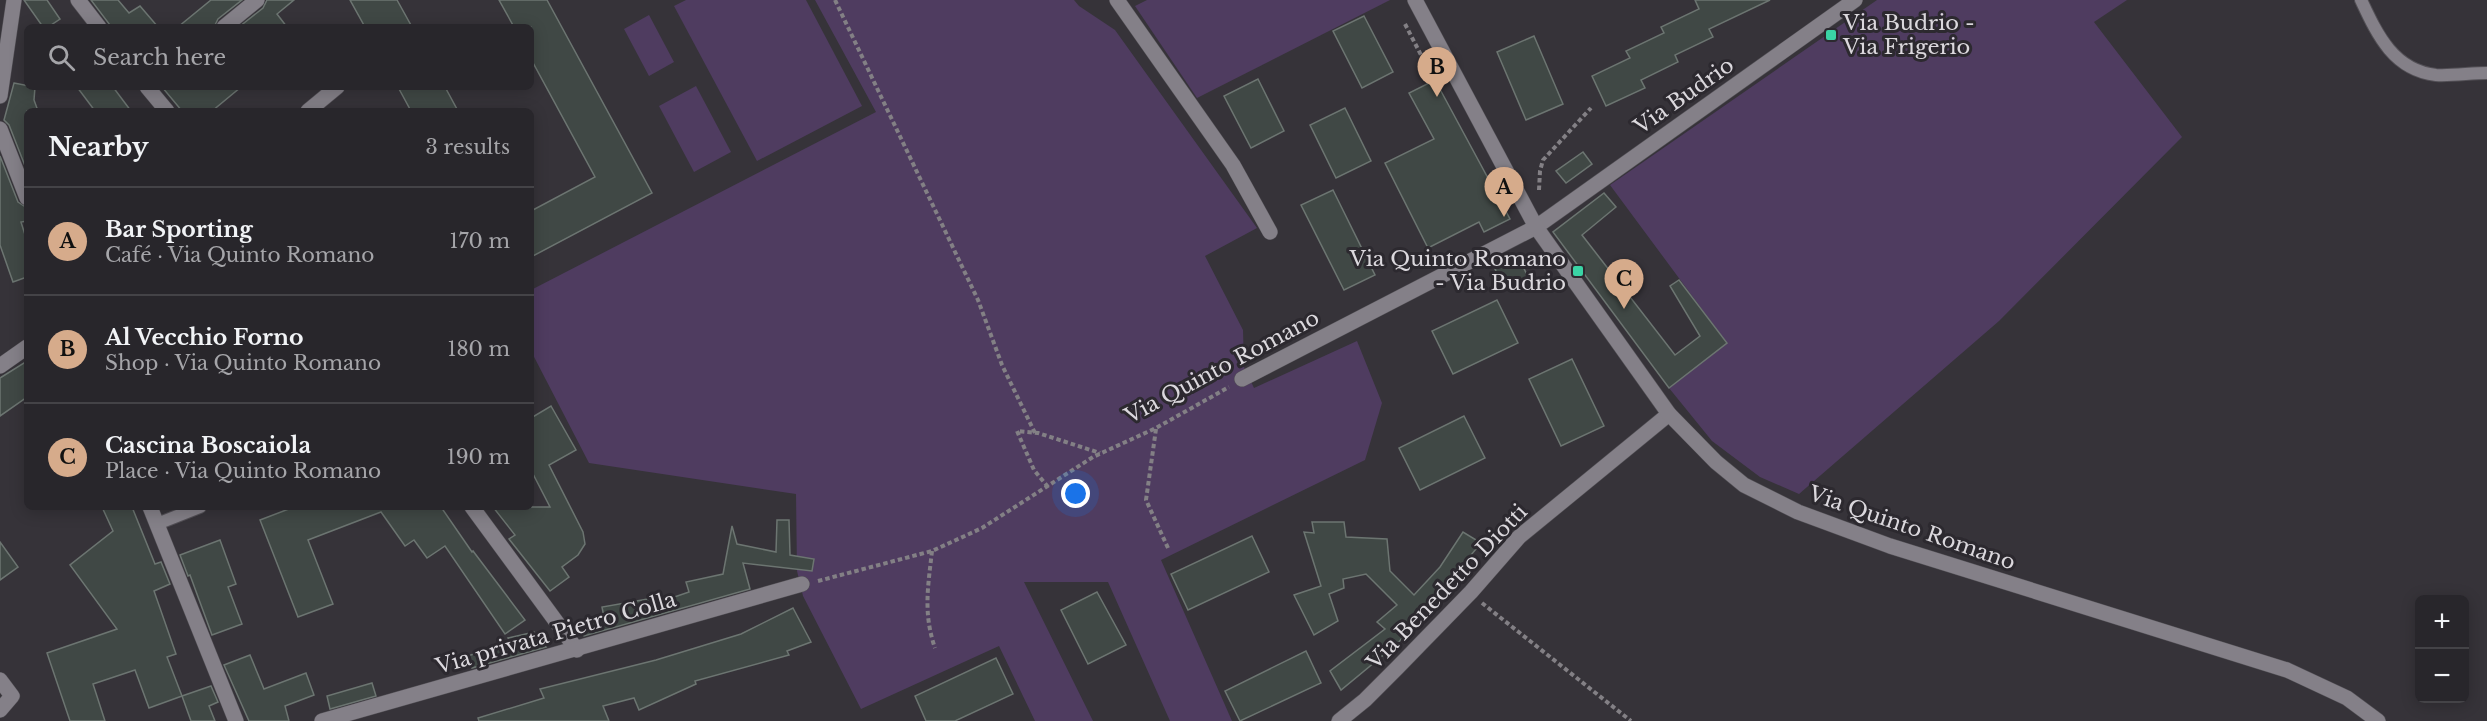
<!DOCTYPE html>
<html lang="en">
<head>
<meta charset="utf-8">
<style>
  :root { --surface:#28262b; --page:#302e33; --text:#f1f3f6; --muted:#a5a5a9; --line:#444347; --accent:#d6ab8b }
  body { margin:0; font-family:"Libre Baskerville",serif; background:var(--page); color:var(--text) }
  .controls { position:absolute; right:18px; bottom:18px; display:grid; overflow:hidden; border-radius:9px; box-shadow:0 3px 15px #0003 }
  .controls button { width:54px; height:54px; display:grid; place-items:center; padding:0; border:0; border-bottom:2px solid var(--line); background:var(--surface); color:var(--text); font:30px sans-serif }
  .you { position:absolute; left:1076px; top:494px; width:21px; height:21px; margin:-15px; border:4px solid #fff; border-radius:50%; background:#1a73e8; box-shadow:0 0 0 9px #1a73e833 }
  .badge { display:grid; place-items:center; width:39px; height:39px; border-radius:50%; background:var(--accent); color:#111; font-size:20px; font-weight:700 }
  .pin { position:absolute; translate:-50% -50px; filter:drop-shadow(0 2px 3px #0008) }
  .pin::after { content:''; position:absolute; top:32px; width:21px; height:18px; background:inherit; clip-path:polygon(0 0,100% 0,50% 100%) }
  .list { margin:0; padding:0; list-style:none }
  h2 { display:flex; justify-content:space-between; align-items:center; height:78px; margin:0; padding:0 24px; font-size:26px }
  h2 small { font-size:20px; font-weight:400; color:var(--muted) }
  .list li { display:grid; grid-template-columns:39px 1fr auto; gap:18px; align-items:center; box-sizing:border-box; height:108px; padding:0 24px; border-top:2px solid var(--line) }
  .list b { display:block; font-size:22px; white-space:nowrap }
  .list p { margin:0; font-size:20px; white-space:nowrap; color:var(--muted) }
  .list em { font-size:20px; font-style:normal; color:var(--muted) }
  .icon { flex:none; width:33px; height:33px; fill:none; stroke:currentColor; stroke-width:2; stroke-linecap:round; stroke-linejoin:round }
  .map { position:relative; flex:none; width:2487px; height:721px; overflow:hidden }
  .search { position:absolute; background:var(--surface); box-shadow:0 3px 15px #0003; left:24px; top:24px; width:510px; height:66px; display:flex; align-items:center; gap:15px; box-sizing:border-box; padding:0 21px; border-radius:9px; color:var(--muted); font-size:22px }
  .panel { position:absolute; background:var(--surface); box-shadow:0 3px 15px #0003; left:24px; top:108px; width:510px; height:402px; border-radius:9px }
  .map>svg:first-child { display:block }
</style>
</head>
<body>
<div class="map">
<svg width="2487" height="721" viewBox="0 0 2487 721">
  <rect width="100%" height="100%" fill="#363339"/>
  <!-- green -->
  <g fill="#4f3c60">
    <path d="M686,0H806L862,106L757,161L674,6Z"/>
    <path d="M815,0H1074L1079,6L1115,30L1257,228L1205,256L1243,330L1244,367L1254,388L1357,341L1382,403L1365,460L1161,560L1232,721H1170L1108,582H1024L1093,721H1035L999,646L861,709L803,596L797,571L796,494L589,463L531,351V290L876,112Z"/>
    <path d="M1147,0H1390L1197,98L1135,6Z"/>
    <path d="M1877,0H2127L2094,22L2182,137L1999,321L1799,494L1760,477L1712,441L1669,388L1727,343L1610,185Z"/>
    <path d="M649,15L674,62L649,76L624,29Z"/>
    <path d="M696,86L731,152L694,172L659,106Z"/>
  </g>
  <!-- building -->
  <g fill="#404845" stroke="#6c7571" stroke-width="1.5">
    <path d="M24,0H47L60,19L48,27H43Z"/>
    <path d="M91,0H118L129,13L140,6L158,27H109L110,25Z"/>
    <path d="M211,0H242L218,19L214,27H178Z"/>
    <path d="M267,0H294L277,14L287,27H239L263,8Z"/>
    <path d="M350,0H397L412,27H365Z"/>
    <path d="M499,0H547L652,193L531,257V211L595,177L531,59V27H514Z"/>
    <path d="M1695,0H1770L1709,29L1713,37L1675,55L1678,62L1641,80L1645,88L1606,106L1592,76L1630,58L1626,51L1664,33L1661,27L1699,9Z"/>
    <path d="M1364,16L1393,72L1362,88L1333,31Z"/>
    <path d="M1534,36L1563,104L1526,120L1497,52Z"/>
    <path d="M1258,79L1284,131L1251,148L1224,96Z"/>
    <path d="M1435,80L1510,219L1484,232L1479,222L1428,248L1385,163L1434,139L1409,93Z"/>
    <path d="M14,83L35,87L34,100L38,111H27V171L9,125L4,120Z"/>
    <path d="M77,87H113L131,111H95Z"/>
    <path d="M162,87H241L212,111H182Z"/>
    <path d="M398,87H445L458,111H411Z"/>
    <path d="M1345,108L1371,161L1336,178L1310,125Z"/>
    <path d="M1583,152L1592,164L1566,183L1556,171Z"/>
    <path d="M0,156L18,202L27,208V221L21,222L27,241V277L13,282L0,245Z"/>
    <path d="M1333,190L1375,275L1344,290L1301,205Z"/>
    <path d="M1604,193L1616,207L1582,235L1675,355L1700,336L1670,286L1679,280L1727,343L1669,388L1553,232Z"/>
    <path d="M1519,258L1528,277L1504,288L1495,269Z"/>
    <path d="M1497,300L1518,343L1453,374L1432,331Z"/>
    <path d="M1572,359L1604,426L1561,446L1529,379Z"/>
    <path d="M27,361V397L0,416V378Z"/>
    <path d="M551,406L576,450L549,465L583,532L585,544L578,555L562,567L569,577L550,591L509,539L515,535L493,507H550L531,470V418Z"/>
    <path d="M1464,416L1485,458L1420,490L1399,448Z"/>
    <path d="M102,507H132L155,564L161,562L170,584L154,591L176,654L167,657L182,696L149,708L135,670L93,684L105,721H70L47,653L117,629L70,565L113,531Z"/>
    <path d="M294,507H441L472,552L473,551L525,620L505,634L445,546L427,558L414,540L405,546L381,512L308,540L333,604L298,617L260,520Z"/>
    <path d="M777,520H789L790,555L814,559L812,571L743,563L750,589L584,636L575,623L604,617L602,607L654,598V604L689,592L686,582L723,574L732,526L737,544L776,552Z"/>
    <path d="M1312,522H1344L1346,537L1387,539L1390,571L1414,595L1440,567L1463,532L1481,543L1398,643L1341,690L1330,671L1385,629L1377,622L1397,605L1366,574L1343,579L1344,588L1329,594L1338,621L1314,635L1294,595L1321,586L1304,532L1314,533Z"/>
    <path d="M1252,536L1269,572L1188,610L1171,574Z"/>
    <path d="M220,540L236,584L228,587L242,624L212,635L190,575L188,576L180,555Z"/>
    <path d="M0,542L18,567L0,580Z"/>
    <path d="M1097,592L1126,645L1088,664L1061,610Z"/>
    <path d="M793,608L811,642L787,651L789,655L695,681L696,684L639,710L634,698L603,706L609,721H479L478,718L544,698L540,689L656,660L741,634Z"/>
    <path d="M534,632L546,647L472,668L468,656L510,641L508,638Z"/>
    <path d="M1306,651L1321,683L1240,721L1225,691Z"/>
    <path d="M250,655L264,689L306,673L314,695L285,706L289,721H249L224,665Z"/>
    <path d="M996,658L1013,694L955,721H926L915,696Z"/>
    <path d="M372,683L376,696L330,709L327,696Z"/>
    <path d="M211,686L218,702L209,706L215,721H191L182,696Z"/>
  </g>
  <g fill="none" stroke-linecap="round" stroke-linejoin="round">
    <!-- service casing -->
    <g stroke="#524f55" stroke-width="14">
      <g id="service">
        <path d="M2361,0C2377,34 2393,70 2436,75C2452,76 2471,73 2487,73"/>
        <path d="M157,524L200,507"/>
      </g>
    </g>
    <!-- minor casing -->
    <g stroke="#524f55" stroke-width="16">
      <g id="minor">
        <path d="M78,0L99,27"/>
        <path d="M1117,0L1233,165L1270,232"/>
        <path d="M224,27L257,0"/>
        <path d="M147,87L167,111"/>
        <path d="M0,96L14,0"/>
        <path d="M308,111L337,87"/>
        <path d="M0,129L27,198"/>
        <path d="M0,366L27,347"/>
        <path d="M1242,379L1536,227L1855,0"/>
        <path d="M150,507L236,721"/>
        <path d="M472,507L577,650"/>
        <path d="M0,680L12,696L0,710"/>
        <path d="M322,721L802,584"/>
        <path d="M1339,721L1365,700L1397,668L1471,592L1519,537L1669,414"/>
      </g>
    </g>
    <!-- tertiary casing -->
    <g stroke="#524f55" stroke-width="16">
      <path id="tertiary" d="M1415,0L1536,227L1669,414L1716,462L1744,485L1798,512L1890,546L2287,670L2347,698L2378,721"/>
    </g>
    <!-- path -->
    <g stroke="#838085" stroke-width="4" stroke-dasharray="4.5 3" stroke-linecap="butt">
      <path d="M835,0L978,300L1002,365L1035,433"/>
      <path d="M1405,24L1421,55"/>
      <path d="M1539,190L1540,171L1543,160L1591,108"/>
      <path d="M1156,429L1146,500L1168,548"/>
      <path d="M1048,487L1034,470L1017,431L1038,433L1100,453"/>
      <path d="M932,551C928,587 923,613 935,648"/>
      <path d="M818,581L932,551L982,528L1093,457L1156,428L1229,387"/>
      <path d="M1482,603L1631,721"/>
    </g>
    <!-- service -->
    <use href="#service" stroke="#848088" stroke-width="12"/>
    <!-- minor -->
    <use href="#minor" stroke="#848088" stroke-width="15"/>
    <!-- tertiary -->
    <use href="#tertiary" stroke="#848088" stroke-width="15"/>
  </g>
  <!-- markers -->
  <g fill="#3ad4a5" stroke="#2c292f" stroke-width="2">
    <rect x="1825" y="29" width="12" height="12" rx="3"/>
    <rect x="1572" y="265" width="12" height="12" rx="3"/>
  </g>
  <g text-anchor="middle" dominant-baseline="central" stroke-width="6" stroke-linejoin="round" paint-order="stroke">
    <!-- poi labels -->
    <g font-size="21" fill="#dbd8dd" stroke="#2c292f" text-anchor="start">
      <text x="1843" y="23">Via Budrio -<tspan x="1843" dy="24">Via Frigerio</tspan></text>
      <text x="1566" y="259" text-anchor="end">Via Quinto Romano<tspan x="1566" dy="24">- Via Budrio</tspan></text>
    </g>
    <!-- street labels -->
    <g font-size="21" fill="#dbd8dd" stroke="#2c292f">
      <text transform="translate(1684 96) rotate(-35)">Via Budrio</text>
      <text transform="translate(1222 367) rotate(-28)">Via Quinto Romano</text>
      <text transform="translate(1912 528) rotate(19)">Via Quinto Romano</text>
      <text transform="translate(1447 587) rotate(-46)">Via Benedetto Diotti</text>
      <text transform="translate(556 633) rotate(-16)">Via privata Pietro Colla</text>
    </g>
  </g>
</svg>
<div class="controls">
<button>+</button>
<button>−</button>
</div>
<div class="you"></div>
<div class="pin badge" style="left:1504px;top:217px">A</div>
<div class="pin badge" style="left:1437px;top:97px">B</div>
<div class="pin badge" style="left:1624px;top:309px">C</div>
<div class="search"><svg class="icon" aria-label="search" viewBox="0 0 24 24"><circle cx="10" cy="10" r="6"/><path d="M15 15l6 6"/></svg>Search here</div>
<section class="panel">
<h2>Nearby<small>3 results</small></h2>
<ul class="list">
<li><span class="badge">A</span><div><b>Bar Sporting</b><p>Café · Via Quinto Romano</p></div><em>170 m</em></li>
<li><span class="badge">B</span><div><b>Al Vecchio Forno</b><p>Shop · Via Quinto Romano</p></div><em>180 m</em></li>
<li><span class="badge">C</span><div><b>Cascina Boscaiola</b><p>Place · Via Quinto Romano</p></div><em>190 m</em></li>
</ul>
</section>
</div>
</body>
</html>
